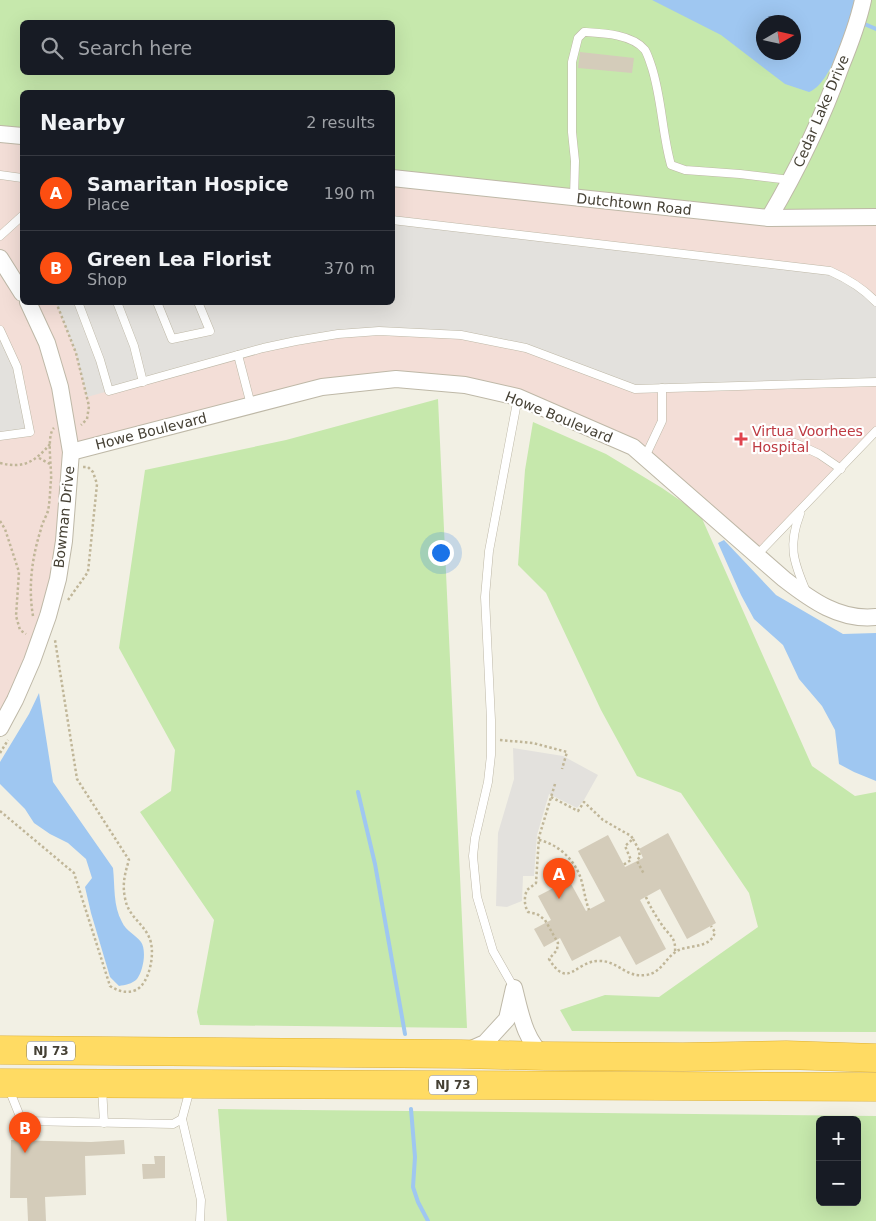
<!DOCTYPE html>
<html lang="en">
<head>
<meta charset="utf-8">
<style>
  :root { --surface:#171b24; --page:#242831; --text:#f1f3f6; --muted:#9ea1a6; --line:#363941; --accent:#fc4e11 }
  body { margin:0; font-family:"DejaVu Sans",sans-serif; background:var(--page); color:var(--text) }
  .controls { position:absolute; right:15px; bottom:15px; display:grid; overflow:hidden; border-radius:8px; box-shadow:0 5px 20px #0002 }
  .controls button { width:45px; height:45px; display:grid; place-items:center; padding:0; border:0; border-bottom:1px solid var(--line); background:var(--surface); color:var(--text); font:25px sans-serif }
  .compass { position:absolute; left:756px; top:15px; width:45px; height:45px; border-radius:50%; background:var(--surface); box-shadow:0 5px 20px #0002; rotate:81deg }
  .you { position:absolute; left:440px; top:552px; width:18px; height:18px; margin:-12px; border:4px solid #fff; border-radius:50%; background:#1a73e8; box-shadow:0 0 0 8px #1a73e833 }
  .badge { display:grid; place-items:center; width:32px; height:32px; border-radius:50%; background:var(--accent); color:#fff; font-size:16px; font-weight:700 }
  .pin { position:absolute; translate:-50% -41px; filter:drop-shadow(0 1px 2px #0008) }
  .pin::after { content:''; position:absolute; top:26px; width:18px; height:15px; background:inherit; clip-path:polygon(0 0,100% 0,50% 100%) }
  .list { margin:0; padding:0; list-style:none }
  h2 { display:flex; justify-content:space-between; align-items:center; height:65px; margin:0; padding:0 20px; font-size:21px }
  h2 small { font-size:16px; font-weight:400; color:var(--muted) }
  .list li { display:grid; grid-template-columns:32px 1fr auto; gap:15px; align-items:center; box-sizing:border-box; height:75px; padding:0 20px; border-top:1px solid var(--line) }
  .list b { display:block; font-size:19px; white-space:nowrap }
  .list p { margin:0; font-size:16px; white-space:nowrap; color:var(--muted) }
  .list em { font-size:16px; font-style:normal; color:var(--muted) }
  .icon { flex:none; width:28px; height:28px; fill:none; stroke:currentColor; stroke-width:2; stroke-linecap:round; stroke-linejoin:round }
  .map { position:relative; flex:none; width:876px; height:1221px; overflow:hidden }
  .search { position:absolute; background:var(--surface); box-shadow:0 5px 20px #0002; left:20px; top:20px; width:375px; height:55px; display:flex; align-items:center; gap:12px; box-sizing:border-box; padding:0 18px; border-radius:8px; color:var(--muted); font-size:19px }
  .panel { position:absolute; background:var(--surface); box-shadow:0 5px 20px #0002; left:20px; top:90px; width:375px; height:215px; border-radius:8px }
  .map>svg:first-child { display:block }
</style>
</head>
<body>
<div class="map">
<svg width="876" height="1221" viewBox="0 0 876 1221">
  <rect width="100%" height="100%" fill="#f2f0e4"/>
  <!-- medical -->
  <path fill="#f3ded7" d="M0,134L22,136V302H392L393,178L876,217V431L757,555L633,447L518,397L396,379L71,452L58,579L0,728Z"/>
  <!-- green -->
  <g fill="#c6e8ac" fill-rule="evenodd">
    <path d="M0,0H876V217L769,218L393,178L392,92H22V136L0,134ZM22,22H392V72H22ZM764,22H794V52H764Z"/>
    <path d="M438,399L467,1028L200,1025L197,1012L214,920L140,812L171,791L175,750L119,648L145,470L286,440Z"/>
    <path d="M533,422L606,454L662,488L700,514L812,766L855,796L876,792V1032L572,1031L560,1010L605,995L659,997L758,927L749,893L681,793L637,776L601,710L546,593L518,565L525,470Z"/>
    <path d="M218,1109L876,1116V1221H227ZM820,1120H857V1202H820Z"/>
  </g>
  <!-- parking -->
  <g fill="#e3e1dd">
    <path d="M393,220L830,271L876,302V382L635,389L551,357L461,335L379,331L263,348L87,397L76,353L56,303L392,302Z"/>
    <path d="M0,330L17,367L30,432L0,436Z"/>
    <path d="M513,748L563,756L598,775L584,800L577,808L549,794L537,835L534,876H523L522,901L507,907L496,906L498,833L514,779Z"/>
  </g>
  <!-- water -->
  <g fill="#9fc7f1" fill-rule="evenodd">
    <path d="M652,0H859C850,21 831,85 809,92L785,84L721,35ZM764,22H794V52H764Z"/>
    <path d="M724,540L776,595L843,634L876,633V781L854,772L839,764L835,730L822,706L799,679L783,645L754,619L741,595L718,543Z"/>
    <path d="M39,693L53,782L113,868C115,886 113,906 122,922C126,931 136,935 141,942C147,951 143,971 137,979C132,984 125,985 119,986L110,977L91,913L85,887L92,878L86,859L68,843L50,834L34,823L25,809L0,784V762L29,714Z"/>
  </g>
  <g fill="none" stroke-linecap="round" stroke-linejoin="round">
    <!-- stream -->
    <g stroke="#9fc7f1" stroke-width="4">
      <path d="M862,23L876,29"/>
      <path d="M358,792L375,864L405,1034"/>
      <path d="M411,1109L415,1157L413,1187L418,1202L428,1221"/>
    </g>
  </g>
  <!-- building -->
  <g fill="#d4ccba">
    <path d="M580,52L634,58L632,73L578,68Z"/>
    <path d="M668,833L716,923L687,939L660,889L640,900L666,949L636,965L620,936L572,961L560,938L544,947L534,929L551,920L538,896L569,880L586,911L605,901L578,851L608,835L625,867L643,858L639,849Z"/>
    <path d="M11,1140L91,1142L124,1140L125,1154L85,1156L86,1195L45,1197L46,1221H28L27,1198H10Z"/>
    <path d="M154,1156H165V1178L143,1179L142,1164H155Z"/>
  </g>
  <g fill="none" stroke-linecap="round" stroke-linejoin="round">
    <!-- lane casing -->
    <g stroke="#beb8a7" stroke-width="9">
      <g id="lane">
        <path d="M0,175L22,178"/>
        <path d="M574,197L575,161L572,132V62L578,38L584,32C602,33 632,34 645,50C648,55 650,62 652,68C662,100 662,133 671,165L685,170L740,174L790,180"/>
        <path d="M392,220L830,271C848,279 863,288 876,302"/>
        <path d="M0,236L22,216"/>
        <path d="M78,302L100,360L109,391L263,348L296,341L338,334L379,331L461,335L526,348L635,389L876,382"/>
        <path d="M117,302L134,346L143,382"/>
        <path d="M157,302L172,339L210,331L198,302"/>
        <path d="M0,330L17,367L30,432L0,436"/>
        <path d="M238,355L251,405"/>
        <path d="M795,443L819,454L841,469"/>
        <path d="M645,457L662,421V388"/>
        <path d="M800,514C788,545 793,561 806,591"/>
        <path d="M757,555L876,431"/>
        <path d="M514,988L493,951L477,897L473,856L475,838L488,782L491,755V720L485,597L489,551L518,397"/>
        <path d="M102,1087L104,1123"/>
        <path d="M9,1089L19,1114L25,1121L173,1124L182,1119L190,1089"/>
        <path d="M182,1119L201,1200L200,1221"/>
      </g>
    </g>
    <!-- street casing -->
    <g stroke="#beb8a7" stroke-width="18">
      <g id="street">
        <path d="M0,134L22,136"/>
        <path d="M392,178L769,218L876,217"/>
        <path d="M769,218C798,169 822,119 841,66C850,44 858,23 863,0"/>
        <path d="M0,258L22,293"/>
        <path d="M71,452L322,387L396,379L465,385L518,397L633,447L784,579C811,600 840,621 876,617"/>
        <path d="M0,728L15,700L32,661L48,616L58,579L64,541L71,452L60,387L47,343L28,302"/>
        <path d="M467,1051L485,1043L507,1019L514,988C520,1011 525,1043 545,1056"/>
      </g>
    </g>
    <!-- highway casing -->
    <g stroke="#dfb132" stroke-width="29">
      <g id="highway">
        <path d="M0,1050L461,1054L545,1056L683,1057L786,1055L876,1058"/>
        <path d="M0,1083L876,1087"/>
      </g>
    </g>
    <!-- path -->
    <g stroke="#c0b698" stroke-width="2.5" stroke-dasharray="2.5 2.5" stroke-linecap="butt">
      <path d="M56,302L76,353L89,406L87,419L81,425"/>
      <path d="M39,458L50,464"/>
      <path d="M0,463C23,469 35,462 50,444"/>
      <path d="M0,521L5,529L19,572L16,616L20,630L26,634"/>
      <path d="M68,600L88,572L97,484L93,472L88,467H83"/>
      <path d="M33,616C28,587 32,557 41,529C42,523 46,517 48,511C50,501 50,490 51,480C52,469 46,435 54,428"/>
      <path d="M500,740L533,743L567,752L562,769"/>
      <path d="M0,753L8,740"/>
      <path d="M555,784L539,837L536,883L527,890C524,897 524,905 528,912L537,914L545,920L558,943L557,950L549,959C569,991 575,960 600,961C618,961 626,978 646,975C662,973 666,956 679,950C691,945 711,948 715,932L711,926"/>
      <path d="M551,797L578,811L584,802L603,820L631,836L633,839L625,846L631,860L623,865"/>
      <path d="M0,811L74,873L110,986C118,991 126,994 136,990C150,983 156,951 149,937C142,922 128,916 125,898C122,884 125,873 129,860L77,779L55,640"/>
      <path d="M633,839L638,848L640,856L637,861L644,874"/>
      <path d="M539,840C558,844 575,860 581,879C584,889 585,899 589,910"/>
      <path d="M554,888L551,882L575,867"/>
      <path d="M646,897C650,907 656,916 662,925C670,937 676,936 675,953"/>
    </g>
    <!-- lane -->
    <use href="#lane" stroke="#fff" stroke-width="8"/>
    <!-- street -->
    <use href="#street" stroke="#fff" stroke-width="16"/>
    <!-- highway -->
    <use href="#highway" stroke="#ffdb63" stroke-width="28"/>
  </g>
  <!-- markers -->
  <path fill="#e0444e" stroke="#fff" stroke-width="2" d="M738.5 431.5h5v5h5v5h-5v5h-5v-5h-5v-5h5z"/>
  <g text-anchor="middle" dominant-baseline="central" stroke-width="4.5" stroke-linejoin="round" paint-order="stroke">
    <!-- shield labels -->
    <g fill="#fff" stroke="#7d7971" stroke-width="1">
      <rect x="27" y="1041.5" width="48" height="19" rx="4"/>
      <rect x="429" y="1075.5" width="48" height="19" rx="4"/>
    </g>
    <g font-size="12" font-weight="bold" fill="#454034">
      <text x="51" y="1051">NJ 73</text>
      <text x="453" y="1085">NJ 73</text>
    </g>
    <!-- street labels -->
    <g font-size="14" fill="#454034" stroke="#fff">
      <text transform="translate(821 111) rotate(-67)">Cedar Lake Drive</text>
      <text transform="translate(634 204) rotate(6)">Dutchtown Road</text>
      <text transform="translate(559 417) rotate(22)">Howe Boulevard</text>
      <text transform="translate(151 431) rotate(-14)">Howe Boulevard</text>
      <text transform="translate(64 517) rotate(-84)">Bowman Drive</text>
    </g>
    <!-- health labels -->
    <g font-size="14" fill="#be3a42" stroke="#fff" text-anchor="start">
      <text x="752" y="431">Virtua Voorhees<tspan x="752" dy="16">Hospital</tspan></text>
    </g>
  </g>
</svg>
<div class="controls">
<button>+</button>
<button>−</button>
</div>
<svg class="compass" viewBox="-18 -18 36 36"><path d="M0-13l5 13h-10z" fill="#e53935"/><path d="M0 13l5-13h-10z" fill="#9ea1a6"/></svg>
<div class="you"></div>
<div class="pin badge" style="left:559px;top:899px">A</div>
<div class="pin badge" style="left:25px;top:1153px">B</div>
<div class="search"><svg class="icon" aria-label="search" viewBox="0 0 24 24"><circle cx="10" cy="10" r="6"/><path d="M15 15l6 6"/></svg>Search here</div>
<section class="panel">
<h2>Nearby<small>2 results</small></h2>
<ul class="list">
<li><span class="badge">A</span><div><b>Samaritan Hospice</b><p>Place</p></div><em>190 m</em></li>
<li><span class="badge">B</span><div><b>Green Lea Florist</b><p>Shop</p></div><em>370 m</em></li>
</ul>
</section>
</div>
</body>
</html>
